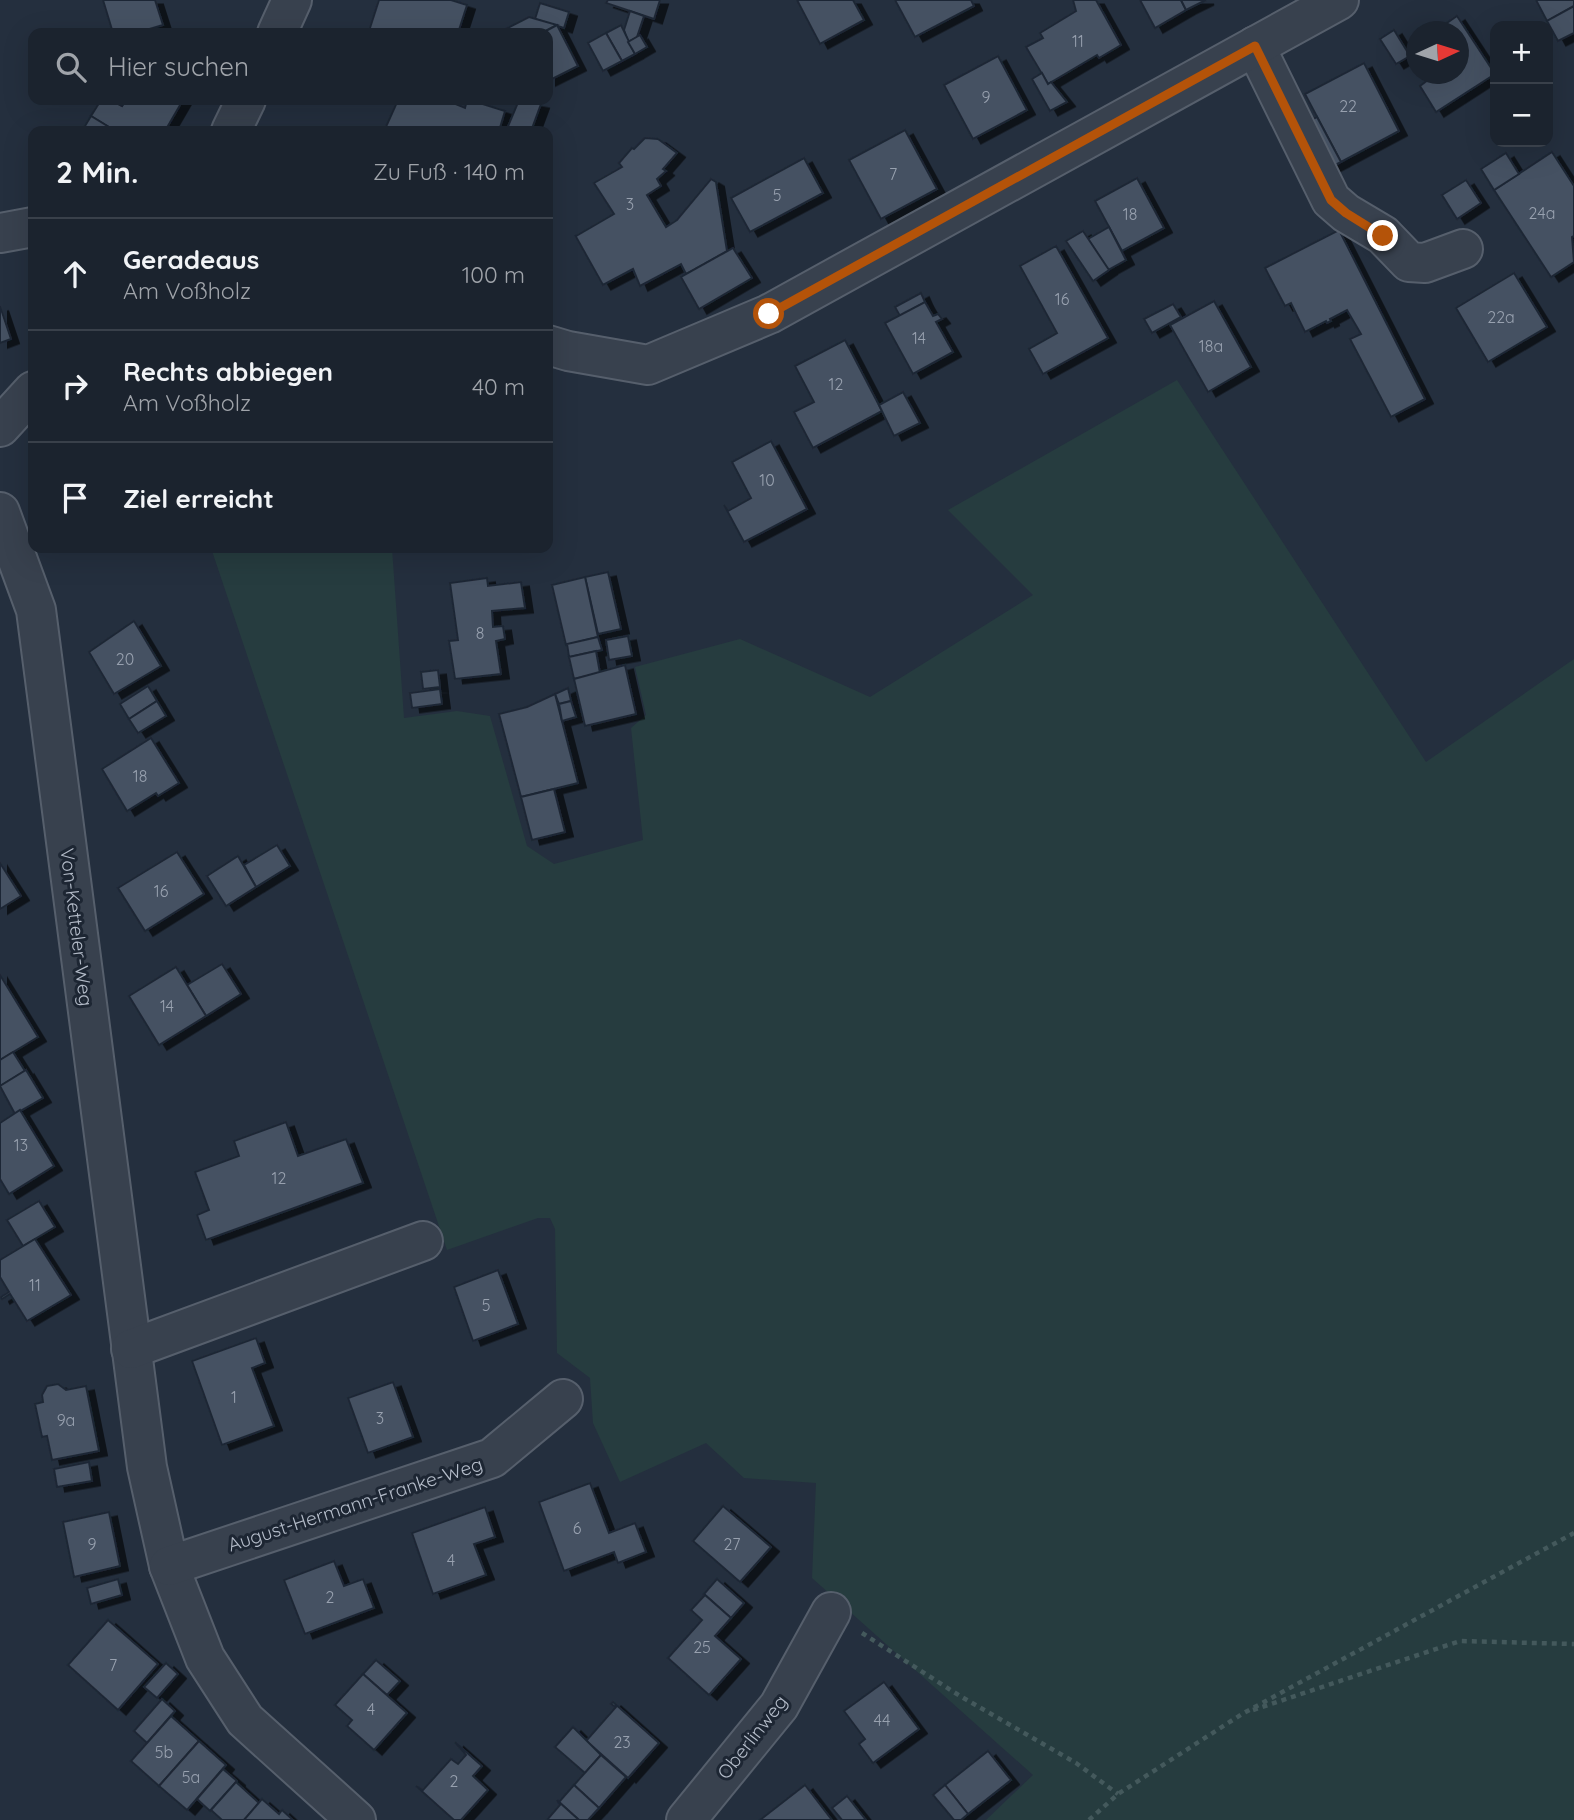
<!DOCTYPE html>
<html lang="de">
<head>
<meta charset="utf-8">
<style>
  :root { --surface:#1b232e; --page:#242b36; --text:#f1f3f6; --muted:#a0a4aa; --line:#39404a }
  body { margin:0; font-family:Quicksand,sans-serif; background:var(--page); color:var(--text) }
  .controls { position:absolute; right:21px; top:21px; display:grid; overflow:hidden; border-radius:14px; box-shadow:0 7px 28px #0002 }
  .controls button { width:63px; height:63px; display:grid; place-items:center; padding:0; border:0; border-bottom:2px solid var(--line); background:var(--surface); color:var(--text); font:35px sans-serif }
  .compass { position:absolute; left:1406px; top:21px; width:63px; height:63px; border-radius:50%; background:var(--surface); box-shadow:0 7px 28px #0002; rotate:86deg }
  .stop { position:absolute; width:21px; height:21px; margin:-16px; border:5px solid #b45309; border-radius:50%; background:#fff }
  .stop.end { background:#b45309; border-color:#fff; box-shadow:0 2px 7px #0008 }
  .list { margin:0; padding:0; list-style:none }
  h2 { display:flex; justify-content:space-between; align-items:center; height:91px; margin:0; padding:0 28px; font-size:30px }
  h2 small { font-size:23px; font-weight:400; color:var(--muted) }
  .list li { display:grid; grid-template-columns:46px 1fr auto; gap:21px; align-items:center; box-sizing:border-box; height:112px; padding:0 28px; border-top:2px solid var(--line) }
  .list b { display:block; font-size:26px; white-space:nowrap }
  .list p { margin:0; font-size:23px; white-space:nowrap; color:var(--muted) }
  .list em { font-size:23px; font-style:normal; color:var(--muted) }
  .icon { flex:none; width:38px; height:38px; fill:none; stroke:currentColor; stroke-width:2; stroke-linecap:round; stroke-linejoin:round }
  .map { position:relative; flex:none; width:1574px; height:1820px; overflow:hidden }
  .search { position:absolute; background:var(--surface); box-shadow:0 7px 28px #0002; left:28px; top:28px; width:525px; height:77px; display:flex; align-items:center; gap:18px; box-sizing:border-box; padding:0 24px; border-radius:14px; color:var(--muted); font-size:26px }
  .panel { position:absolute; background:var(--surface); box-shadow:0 7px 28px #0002; left:28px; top:126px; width:525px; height:427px; border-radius:14px }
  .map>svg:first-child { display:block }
</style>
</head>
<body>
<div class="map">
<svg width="1574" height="1820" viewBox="0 0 1574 1820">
  <defs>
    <filter id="shadow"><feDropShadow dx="8" dy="4.5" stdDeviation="0" flood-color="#0009"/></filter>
  </defs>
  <rect width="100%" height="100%" fill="#242f3e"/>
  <!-- green -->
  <path fill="#263c3f" d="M1177,380L1426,762L1574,659V1820H986L1033,1775L812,1578L816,1483L744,1478L706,1443L620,1482L593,1423L590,1378L557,1353L555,1229L550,1218H538L447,1250L211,548H392L404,718L457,711L490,716L527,846L554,864L643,840L631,728L646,715L635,667L740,639L870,697L1033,595L948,510Z"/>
  <!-- building -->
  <g fill="#455162" stroke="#1f2835" stroke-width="2" filter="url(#shadow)">
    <path d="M103,0H155L163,25L136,33H113Z"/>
    <path d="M379,0H451L467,5L458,33H375L369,31Z"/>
    <path d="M608,0H660L654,19L606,3Z"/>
    <path d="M797,0H853L864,20L820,44Z"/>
    <path d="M895,0H971L974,6L915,37Z"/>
    <path d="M1073,0H1096L1121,45L1099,58L1097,55L1048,84L1026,47L1043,38L1040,33L1076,11Z"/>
    <path d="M1140,0H1181L1186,10L1155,28Z"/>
    <path d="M1181,0H1206L1186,10Z"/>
    <path d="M1536,0H1574V6L1547,21Z"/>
    <path d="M540,3L569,12L564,28L535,19Z"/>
    <path d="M1574,6V33L1558,41L1547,21Z"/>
    <path d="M630,11L644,16L637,37L628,42L624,30Z"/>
    <path d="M1457,16L1495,74L1436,112L1420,86L1436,74H1458V32H1434Z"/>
    <path d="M529,17L557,25L542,33H498Z"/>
    <path d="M557,25L578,66L548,81V33H542Z"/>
    <path d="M621,25L635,54L622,61L606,33Z"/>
    <path d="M1394,30L1410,56L1396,64L1380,39Z"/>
    <path d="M606,33L622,61L603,71L588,43Z"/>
    <path d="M640,35L647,47L635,54L628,42Z"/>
    <path d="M998,56L1027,110L973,139L944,85Z"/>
    <path d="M1364,63L1399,131L1341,162L1305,94Z"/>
    <path d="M1042,73L1048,84L1051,82L1067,102L1050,111L1032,79Z"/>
    <path d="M101,100H111L122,106L126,100H183L165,131H107L109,127L91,116Z"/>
    <path d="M111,100H126L122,106Z"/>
    <path d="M398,100H446L465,108L467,100H470L505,111L499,131H389L385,129Z"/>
    <path d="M519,100L541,104L531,131H506Z"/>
    <path d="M91,116L109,127L107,131H82Z"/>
    <path d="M1317,117L1341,162L1326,170L1303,125Z"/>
    <path d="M905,130L937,189L881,219L849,160Z"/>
    <path d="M645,138L658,139L677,153L663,169L666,171L657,179L661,186L647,195L666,227L677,220L711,179L716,182L727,251L686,274L681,264L640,286L633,269L603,285L575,235L576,236L614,214L594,183L622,167L619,163L632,148L634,149Z"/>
    <path d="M1552,152L1574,186V236L1572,237L1574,262L1551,277L1494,190Z"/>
    <path d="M1506,153L1519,174L1494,190L1481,169Z"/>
    <path d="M804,158L823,193L750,232L731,198Z"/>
    <path d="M1137,178L1164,228L1122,251L1095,201Z"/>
    <path d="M1466,180L1481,203L1457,219L1442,195Z"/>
    <path d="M1109,227L1126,260L1108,270L1088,239Z"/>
    <path d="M1339,230L1425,399L1391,417L1350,339L1361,334L1347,310L1330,319L1331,321L1327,323L1326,321L1305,332L1291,303L1285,306L1265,268Z"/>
    <path d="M1083,231L1109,270L1093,281L1066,241Z"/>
    <path d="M1056,246L1108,338L1043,374L1029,349L1057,333L1020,266Z"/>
    <path d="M733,248L752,278L699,309L681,277Z"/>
    <path d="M1514,273L1547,327L1488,362L1456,308Z"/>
    <path d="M921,293L925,302L900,316L895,307Z"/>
    <path d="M1214,301L1251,367L1208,392L1170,325Z"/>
    <path d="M925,302L933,316L938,314L942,319L936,322L953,352L913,374L885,323Z"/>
    <path d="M1173,304L1181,317L1152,333L1144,319Z"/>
    <path d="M0,306L11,339L0,343Z"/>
    <path d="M845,340L882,411L813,448L794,412L814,402L795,366Z"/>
    <path d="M903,392L920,423L894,436L879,405Z"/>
    <path d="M771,441L807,509L744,542L724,505L728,511L751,498L732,462Z"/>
    <path d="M608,572L621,629L598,634L585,577Z"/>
    <path d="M585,577L598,637L566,645L552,585Z"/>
    <path d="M487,578L488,586L521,582L525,608L492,611L493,627L503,626L505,639L496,641L501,674L455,679L449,641L458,640L450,583Z"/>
    <path d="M134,621L161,666L114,694L89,652Z"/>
    <path d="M628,636L632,656L609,660L606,640Z"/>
    <path d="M598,637L602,650L569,657L567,644Z"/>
    <path d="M596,651L600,673L574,679L569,657Z"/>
    <path d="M625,665L636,714L585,726L574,679Z"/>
    <path d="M438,670L440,687L423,689L421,672Z"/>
    <path d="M148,686L157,701L129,719L120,704Z"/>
    <path d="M568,688L571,701L559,704L555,694Z"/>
    <path d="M440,689L442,704L412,708L410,693Z"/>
    <path d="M555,694L578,783L521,797L499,714L527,707Z"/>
    <path d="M157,701L166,716L138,733L129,719Z"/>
    <path d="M571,701L576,717L562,721L559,704Z"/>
    <path d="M151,738L179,783L158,796L156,793L127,811L102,769Z"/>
    <path d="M554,789L565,832L532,840L521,797Z"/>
    <path d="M277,845L290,866L256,887L244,865Z"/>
    <path d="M177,852L204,894L145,931L118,888Z"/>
    <path d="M238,856L256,887L226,906L207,876Z"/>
    <path d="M0,863L21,896L0,909Z"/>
    <path d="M222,964L241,994L206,1016L187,985Z"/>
    <path d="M176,967L206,1016L159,1045L129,996Z"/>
    <path d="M0,975L38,1037L0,1060Z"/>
    <path d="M13,1052L25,1071L0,1086V1060Z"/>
    <path d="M26,1070L43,1098L15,1114L0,1086Z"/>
    <path d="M20,1110L54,1166L9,1194L0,1179V1123Z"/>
    <path d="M286,1122L298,1156L346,1139L363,1183L206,1240L197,1215L209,1210L195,1172L239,1156L234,1141Z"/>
    <path d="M39,1201L55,1227L23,1246L7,1220Z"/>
    <path d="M35,1239L71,1295L27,1321L10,1294L2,1299L1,1297L9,1292L0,1277V1260Z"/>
    <path d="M498,1270L518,1324L473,1341L454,1287Z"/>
    <path d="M256,1338L265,1363L252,1368L274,1426L222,1445L192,1361Z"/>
    <path d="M393,1382L413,1437L368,1453L348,1398Z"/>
    <path d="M58,1384L66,1390L86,1386L99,1451L52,1460L47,1436L42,1437L35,1404L43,1402L42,1395L47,1386Z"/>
    <path d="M89,1462L92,1481L57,1487L54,1469Z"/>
    <path d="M590,1483L609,1533L635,1523L646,1552L618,1563L614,1552L564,1571L539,1502Z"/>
    <path d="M723,1506L771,1547L740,1582L693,1541Z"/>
    <path d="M485,1507L495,1537L474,1544L486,1575L433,1594L412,1533Z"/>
    <path d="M109,1512L120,1566L74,1577L63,1522Z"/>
    <path d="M334,1561L344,1586L363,1579L374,1608L305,1634L284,1580Z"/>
    <path d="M118,1579L122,1595L91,1604L87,1588Z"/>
    <path d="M717,1579L744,1603L731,1618L704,1594Z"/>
    <path d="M705,1595L731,1618L715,1636L741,1659L709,1695L668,1658L702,1620L691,1610Z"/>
    <path d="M108,1620L158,1664L118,1710L68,1665Z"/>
    <path d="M376,1660L400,1681L387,1695L363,1674Z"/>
    <path d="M166,1663L178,1674L157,1698L144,1687Z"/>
    <path d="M363,1674L407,1713L374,1750L347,1726L352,1720L335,1705Z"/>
    <path d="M884,1682L919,1729L873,1763L859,1744L865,1739L844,1711Z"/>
    <path d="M162,1699L175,1711L147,1743L134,1731Z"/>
    <path d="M613,1702L659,1743L628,1778L582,1737L587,1740L616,1707L611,1704Z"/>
    <path d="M171,1716L199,1741L159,1786L131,1761Z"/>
    <path d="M573,1727L601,1755L585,1773L555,1747Z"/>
    <path d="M199,1741L226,1765L187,1810L159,1786Z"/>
    <path d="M455,1742L482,1766L473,1776L488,1790L461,1820H454L416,1786L423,1790L451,1759L458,1764L466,1755Z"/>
    <path d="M988,1751L1011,1780L968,1814L945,1785Z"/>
    <path d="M601,1755L626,1777L599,1808L574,1785Z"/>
    <path d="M223,1769L237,1781L210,1811L197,1799Z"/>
    <path d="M236,1782L259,1803L244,1820H222L211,1810Z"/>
    <path d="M574,1785L599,1808L588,1820H579L559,1802Z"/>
    <path d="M805,1785L832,1820H760Z"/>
    <path d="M945,1785L968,1814L961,1820H954L933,1795Z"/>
    <path d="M847,1796L866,1820H842L832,1808Z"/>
    <path d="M262,1799L279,1814L282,1810L293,1820H244Z"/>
    <path d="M557,1800L559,1802L579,1820H547L560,1805Z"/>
  </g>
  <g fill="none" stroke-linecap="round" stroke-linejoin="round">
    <!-- minor casing -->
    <g stroke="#565f6c" stroke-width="42">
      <g id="minor">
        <path d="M277,33L292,0"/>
        <path d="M1255,46L1331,200L1346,213L1383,235L1409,262L1425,263L1463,249"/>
        <path d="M231,131L246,100"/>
        <path d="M0,233L33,227"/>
        <path d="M548,345L568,351L648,365L769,314L1339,0"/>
        <path d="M0,427L33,391"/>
        <path d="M0,512L36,610L147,1467L169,1566L205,1658L245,1720L356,1820"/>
        <path d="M131,1349L423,1241"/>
        <path d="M169,1566L492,1458L563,1399"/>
        <path d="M686,1820L779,1706L831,1612"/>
      </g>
    </g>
    <!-- path -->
    <g stroke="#44595c" stroke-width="4.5" stroke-dasharray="5 5" stroke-linecap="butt">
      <path d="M862,1633L960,1696L1076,1763L1118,1794"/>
      <path d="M1253,1710L1460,1641L1574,1644"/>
      <path d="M1089,1820L1118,1794L1242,1714L1574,1533"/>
    </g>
    <!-- minor -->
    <use href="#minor" stroke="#38414e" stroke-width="38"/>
  </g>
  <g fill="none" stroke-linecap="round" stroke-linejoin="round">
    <!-- route -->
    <path stroke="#b45309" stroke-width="9" d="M769,314L1255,46L1331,200L1346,213L1383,236"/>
  </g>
  <g text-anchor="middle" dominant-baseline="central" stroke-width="6" stroke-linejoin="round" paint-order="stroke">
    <!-- number labels -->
    <g font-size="16" fill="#98a1af">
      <text x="1078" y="41">11</text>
      <text x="986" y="97">9</text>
      <text x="1348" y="106">22</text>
      <text x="893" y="174">7</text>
      <text x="777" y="195">5</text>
      <text x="630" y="204">3</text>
      <text x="1542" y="213">24a</text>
      <text x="1130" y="214">18</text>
      <text x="1062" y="299">16</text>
      <text x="1501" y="317">22a</text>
      <text x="919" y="338">14</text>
      <text x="1211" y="346">18a</text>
      <text x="836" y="384">12</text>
      <text x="767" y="480">10</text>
      <text x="480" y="633">8</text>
      <text x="125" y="659">20</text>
      <text x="140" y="776">18</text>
      <text x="161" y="891">16</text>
      <text x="167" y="1006">14</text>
      <text x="21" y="1145">13</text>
      <text x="279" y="1178">12</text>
      <text x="35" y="1285">11</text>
      <text x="486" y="1305">5</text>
      <text x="234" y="1397">1</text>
      <text x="380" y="1418">3</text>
      <text x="66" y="1420">9a</text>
      <text x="577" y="1528">6</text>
      <text x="92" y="1544">9</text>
      <text x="732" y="1544">27</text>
      <text x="451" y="1560">4</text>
      <text x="330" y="1597">2</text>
      <text x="702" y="1647">25</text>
      <text x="113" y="1665">7</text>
      <text x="371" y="1709">4</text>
      <text x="882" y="1720">44</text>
      <text x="622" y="1742">23</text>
      <text x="164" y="1752">5b</text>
      <text x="191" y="1777">5a</text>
      <text x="454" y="1781">2</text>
    </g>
    <!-- street labels -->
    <g font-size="19" fill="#b4bcc9" stroke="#1d2633">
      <text transform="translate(77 927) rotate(83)">Von-Ketteler-Weg</text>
      <text transform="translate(355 1504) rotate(-18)">August-Hermann-Franke-Weg</text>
      <text transform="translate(752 1737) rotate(-52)">Oberlinweg</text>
    </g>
  </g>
</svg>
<div class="controls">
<button>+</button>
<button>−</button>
</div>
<svg class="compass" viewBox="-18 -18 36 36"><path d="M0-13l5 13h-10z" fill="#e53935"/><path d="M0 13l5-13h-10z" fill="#a0a4aa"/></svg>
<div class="stop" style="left:769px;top:314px"></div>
<div class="stop end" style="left:1383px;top:236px"></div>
<div class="search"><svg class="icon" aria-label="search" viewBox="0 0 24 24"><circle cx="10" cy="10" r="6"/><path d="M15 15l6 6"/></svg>Hier suchen</div>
<section class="panel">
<h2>2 Min.<small>Zu Fuß · 140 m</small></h2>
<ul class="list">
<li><svg class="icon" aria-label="ahead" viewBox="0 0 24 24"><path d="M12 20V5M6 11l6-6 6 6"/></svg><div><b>Geradeaus</b><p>Am Voßholz</p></div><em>100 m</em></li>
<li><svg class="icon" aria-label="right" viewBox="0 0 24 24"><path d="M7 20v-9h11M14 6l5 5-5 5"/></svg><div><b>Rechts abbiegen</b><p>Am Voßholz</p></div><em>40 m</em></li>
<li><svg class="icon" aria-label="arrive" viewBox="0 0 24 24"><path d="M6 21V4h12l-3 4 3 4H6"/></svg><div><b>Ziel erreicht</b></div></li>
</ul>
</section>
</div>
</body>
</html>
